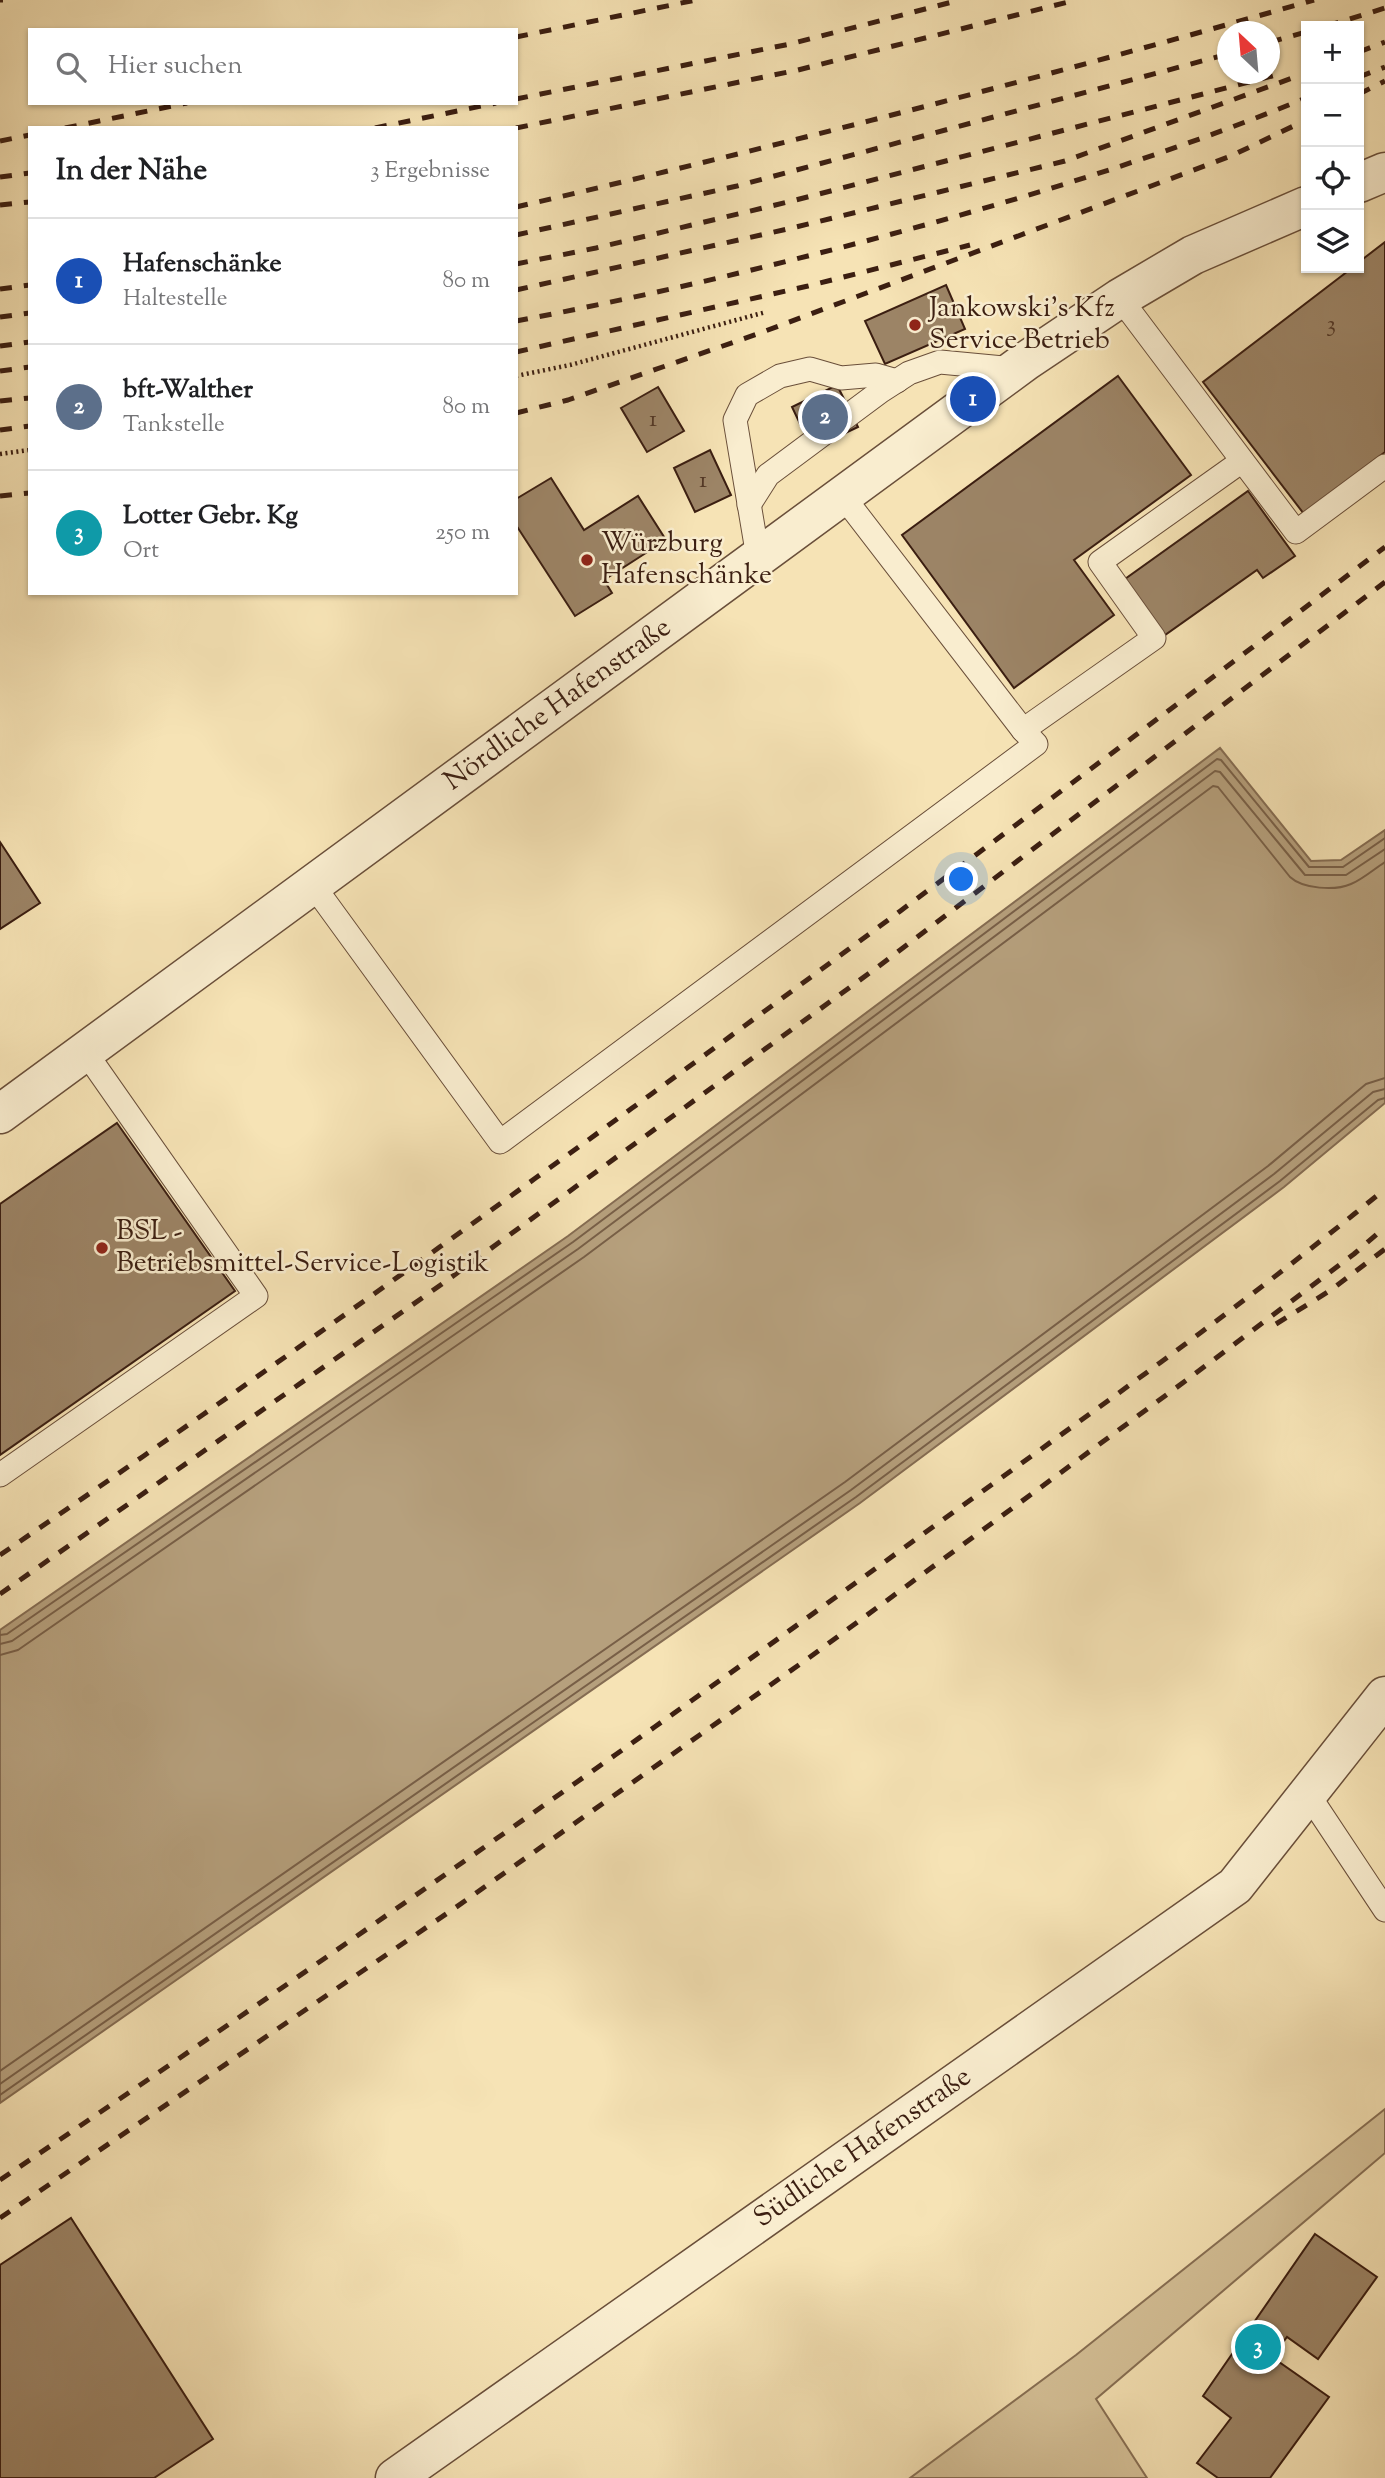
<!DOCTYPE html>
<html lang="de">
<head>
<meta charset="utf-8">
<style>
  :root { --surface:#fff; --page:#f6f6f6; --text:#202124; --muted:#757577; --line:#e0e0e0; --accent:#0b8043 }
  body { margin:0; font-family:"Sorts Mill Goudy",serif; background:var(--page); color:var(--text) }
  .controls { position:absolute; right:21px; top:21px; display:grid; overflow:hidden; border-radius:0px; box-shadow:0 2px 5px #0004 }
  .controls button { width:63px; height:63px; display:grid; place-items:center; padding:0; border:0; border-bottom:2px solid var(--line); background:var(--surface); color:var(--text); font:35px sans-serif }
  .compass { position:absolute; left:1217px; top:21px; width:63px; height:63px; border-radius:50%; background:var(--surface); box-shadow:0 2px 5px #0004; rotate:334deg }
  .you { position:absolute; left:962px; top:880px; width:24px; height:24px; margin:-18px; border:5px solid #fff; border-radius:50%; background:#1a73e8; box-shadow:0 0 0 10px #1a73e833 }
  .badge { display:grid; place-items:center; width:46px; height:46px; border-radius:50%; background:var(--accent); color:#fff; font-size:23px; font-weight:700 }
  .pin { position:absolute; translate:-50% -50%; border:4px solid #fff; box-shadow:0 2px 7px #0006 }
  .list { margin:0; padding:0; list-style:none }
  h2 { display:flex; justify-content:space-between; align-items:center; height:91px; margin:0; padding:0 28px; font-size:30px }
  h2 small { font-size:23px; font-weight:400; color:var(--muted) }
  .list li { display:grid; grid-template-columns:46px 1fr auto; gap:21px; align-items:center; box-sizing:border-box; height:126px; padding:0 28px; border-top:2px solid var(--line) }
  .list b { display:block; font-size:26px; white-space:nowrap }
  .list p { margin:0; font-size:23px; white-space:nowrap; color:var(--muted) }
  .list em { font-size:23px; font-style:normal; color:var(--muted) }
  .icon { flex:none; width:38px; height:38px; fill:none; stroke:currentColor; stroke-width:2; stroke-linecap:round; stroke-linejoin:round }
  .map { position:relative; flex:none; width:1385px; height:2478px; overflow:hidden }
  .search { position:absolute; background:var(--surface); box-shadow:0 2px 5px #0004; left:28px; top:28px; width:490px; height:77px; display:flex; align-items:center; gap:18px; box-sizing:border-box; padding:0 24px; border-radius:0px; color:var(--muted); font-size:26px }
  .panel { position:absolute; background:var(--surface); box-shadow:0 2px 5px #0004; left:28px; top:126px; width:490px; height:469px; border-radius:0px }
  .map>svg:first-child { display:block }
</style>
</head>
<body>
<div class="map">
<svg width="1385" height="2478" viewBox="0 0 1385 2478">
  <rect width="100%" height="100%" fill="#f6e3b5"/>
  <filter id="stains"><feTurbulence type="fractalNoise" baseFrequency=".00286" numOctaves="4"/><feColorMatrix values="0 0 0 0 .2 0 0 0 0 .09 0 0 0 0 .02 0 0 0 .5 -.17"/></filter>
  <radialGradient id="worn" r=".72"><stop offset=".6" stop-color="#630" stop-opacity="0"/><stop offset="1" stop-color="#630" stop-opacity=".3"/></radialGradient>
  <!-- green -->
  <path fill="#d6c299" stroke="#887055" stroke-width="2" d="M1385,2109V2153L1096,2399L1147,2478H910L1076,2355Z"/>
  <!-- water -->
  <path fill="#b6a07d" stroke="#856c52" stroke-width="2" d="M1220,748L1311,861L1341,860L1385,830V1103L1284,1187L860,1503L0,2103V1630L568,1236Z"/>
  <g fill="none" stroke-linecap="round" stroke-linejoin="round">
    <!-- shore -->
    <g stroke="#785f47" stroke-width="2">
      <path d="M0,1635L7,1634L573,1242L1217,759L1221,760L1309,867H1343L1385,838"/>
      <path d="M0,1644L12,1641L578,1249L1215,771L1220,772L1305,875H1346L1385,849"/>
      <path d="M0,1655L18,1650L584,1257L1213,786L1218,787L1290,877C1303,889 1335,891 1351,884C1363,879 1374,869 1385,862"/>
      <path d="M0,2071L845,1482L1268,1166L1366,1084L1385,1078"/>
      <path d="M0,2084L851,1490L1274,1174L1373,1092L1385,1089"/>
      <path d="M0,2095L856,1497L1280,1181L1378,1100L1385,1098"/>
    </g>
  </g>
  <!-- building -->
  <g fill="#9c8466" stroke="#3b1e11" stroke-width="2">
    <path d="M1385,242V452L1304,514L1203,382L1352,268H1359V262Z"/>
    <path d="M946,285L965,329L885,364L865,321Z"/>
    <path d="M1118,376L1191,475L1074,560L1114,615L1014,688L902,535Z"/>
    <path d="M837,385L858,427L812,449L792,407Z"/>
    <path d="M658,387L684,431L647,452L621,408Z"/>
    <path d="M710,450L731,495L695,512L674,468Z"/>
    <path d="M551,478L584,530L638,496L666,540L604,580L612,593L575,616L516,525V499Z"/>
    <path d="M1248,491L1295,556L1263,578L1257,570L1165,635L1125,579Z"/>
    <path d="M0,842L40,903L0,929Z"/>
    <path d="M117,1123L235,1291L0,1455V1204Z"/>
    <path d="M71,2218L213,2439L154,2478H0V2265Z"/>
    <path d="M1315,2234L1377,2277L1318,2359L1287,2337L1272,2357L1329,2397L1270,2478H1218L1197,2463L1231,2418L1203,2396Z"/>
  </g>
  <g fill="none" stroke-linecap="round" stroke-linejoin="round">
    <!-- service casing -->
    <g stroke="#6a4f3a" stroke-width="25">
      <g id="service">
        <path d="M1120,298L1296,532L1385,466"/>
        <path d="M749,505L768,475L881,391L909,373L940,362L1014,369"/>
        <path d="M758,557L735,420L747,395L780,376L810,369L841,378L876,375L897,381"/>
        <path d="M1023,730L1154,638L1100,562L1242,461"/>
        <path d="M313,885L500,1142L1036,744L1023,730L842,495"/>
        <path d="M0,1475L256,1296L86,1053"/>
        <path d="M1308,1794L1385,1910"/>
      </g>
    </g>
    <!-- minor casing -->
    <g stroke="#6a4f3a" stroke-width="41">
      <path id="minor" d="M395,2478L1235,1886L1385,1696"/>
    </g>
    <!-- tertiary casing -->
    <g stroke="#6a4f3a" stroke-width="41">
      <g id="tertiary">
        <path d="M1359,183L1385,172"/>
        <path d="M0,1114L1026,361L1120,298L1193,255L1306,206"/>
      </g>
    </g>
    <!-- path -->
    <g stroke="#3b1e11" stroke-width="4.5" stroke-dasharray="2 3.5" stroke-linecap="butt">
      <path d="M516,376L570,365L766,312"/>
      <path d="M0,454L30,450"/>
    </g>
    <!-- service -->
    <use href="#service" stroke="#f9edcf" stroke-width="23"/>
    <!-- minor -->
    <use href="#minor" stroke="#f9edcf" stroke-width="38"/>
    <!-- tertiary -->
    <use href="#tertiary" stroke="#f9edcf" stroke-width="38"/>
    <!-- rail -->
    <g stroke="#3b1e11" stroke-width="5" stroke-dasharray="12 12" stroke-linecap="butt">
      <path d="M0,0H3"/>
      <path d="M1327,26L1385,8"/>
      <path d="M516,37L696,0"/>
      <path d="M1270,42L1306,32"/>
      <path d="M1359,52L1385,42"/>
      <path d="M1359,77L1385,67"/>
      <path d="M1359,94L1385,81"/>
      <path d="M516,99L790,44L960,0"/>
      <path d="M65,128L187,103"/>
      <path d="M375,128L496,103"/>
      <path d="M516,128L798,70L1076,0"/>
      <path d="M0,141L30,135"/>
      <path d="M0,177L30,173"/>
      <path d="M0,205L30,202"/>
      <path d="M516,207C784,145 1049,76 1314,0"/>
      <path d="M516,235L737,186L1228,54"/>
      <path d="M516,264L596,248L792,201L1276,75"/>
      <path d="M0,289L30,285"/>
      <path d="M516,290L792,228L1065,161L1306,73"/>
      <path d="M0,317L30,313"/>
      <path d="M516,321C633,299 748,272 862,242C1013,202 1162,157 1306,98"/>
      <path d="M0,346L30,342"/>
      <path d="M516,352L808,286L970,245"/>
      <path d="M0,371L30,367"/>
      <path d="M0,401L30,398"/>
      <path d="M516,413L568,400L760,333L1231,156L1306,120"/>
      <path d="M0,430L30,426"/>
      <path d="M0,496L30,493"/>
      <path d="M1276,1324L1331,1290L1385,1249"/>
      <path d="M0,1555C471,1233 930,892 1385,547"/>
      <path d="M0,1594L442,1284L875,969L1385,582"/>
      <path d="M0,2180C307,1973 612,1760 912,1542C1071,1427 1233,1314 1385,1189"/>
      <path d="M0,2218L452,1910L810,1657L1188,1379L1354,1254L1385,1227"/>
    </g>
  </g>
  <!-- markers -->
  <g fill="#8f2418" stroke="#f9edcf" stroke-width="2.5">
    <circle cx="915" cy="325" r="7"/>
    <circle cx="587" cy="560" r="7"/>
    <circle cx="102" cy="1248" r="7"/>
  </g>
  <g text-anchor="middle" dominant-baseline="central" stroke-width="5" stroke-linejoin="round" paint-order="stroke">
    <!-- number labels -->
    <g font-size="24" fill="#533826">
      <text x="1331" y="325">3</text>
      <text x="653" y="420">1</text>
      <text x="703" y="481">1</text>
    </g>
    <!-- poi labels -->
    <g font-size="28" fill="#3b1e11" stroke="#f9edcf" text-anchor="start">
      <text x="929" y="309">Jankowski's Kfz<tspan x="929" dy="32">Service Betrieb</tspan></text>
      <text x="601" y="544">Würzburg<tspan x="601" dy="32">Hafenschänke</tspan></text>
      <text x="116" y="1232">BSL -<tspan x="116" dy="32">Betriebsmittel-Service-Logistik</tspan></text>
    </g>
    <!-- street labels -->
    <g font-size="28" fill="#3b1e11" stroke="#f9edcf">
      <text transform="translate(558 705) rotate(-36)">Nördliche Hafenstraße</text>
      <text transform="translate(863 2148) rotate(-35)">Südliche Hafenstraße</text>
    </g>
  </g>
  <rect width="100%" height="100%" filter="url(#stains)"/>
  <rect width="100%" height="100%" fill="url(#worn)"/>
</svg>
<div class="controls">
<button>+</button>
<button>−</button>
<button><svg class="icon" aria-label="locate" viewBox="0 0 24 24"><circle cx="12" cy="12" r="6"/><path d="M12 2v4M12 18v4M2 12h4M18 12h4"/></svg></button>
<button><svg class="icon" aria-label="layers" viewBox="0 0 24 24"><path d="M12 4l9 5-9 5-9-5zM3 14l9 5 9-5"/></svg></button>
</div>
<svg class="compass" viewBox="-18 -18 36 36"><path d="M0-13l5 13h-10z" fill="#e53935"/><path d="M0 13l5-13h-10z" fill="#757577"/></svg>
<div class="you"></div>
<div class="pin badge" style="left:973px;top:399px;background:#1a4fb4">1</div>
<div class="pin badge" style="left:825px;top:417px;background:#5c6f8a">2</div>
<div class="pin badge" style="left:1258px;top:2347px;background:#0f9aa8">3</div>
<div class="search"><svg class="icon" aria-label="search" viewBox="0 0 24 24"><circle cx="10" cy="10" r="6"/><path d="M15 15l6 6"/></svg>Hier suchen</div>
<section class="panel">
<h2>In der Nähe<small>3 Ergebnisse</small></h2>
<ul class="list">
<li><span class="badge" style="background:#1a4fb4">1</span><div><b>Hafenschänke</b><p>Haltestelle</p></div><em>80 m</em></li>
<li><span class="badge" style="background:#5c6f8a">2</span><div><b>bft-Walther</b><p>Tankstelle</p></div><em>80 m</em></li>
<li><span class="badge" style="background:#0f9aa8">3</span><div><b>Lotter Gebr. Kg</b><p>Ort</p></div><em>250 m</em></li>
</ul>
</section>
</div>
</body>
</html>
